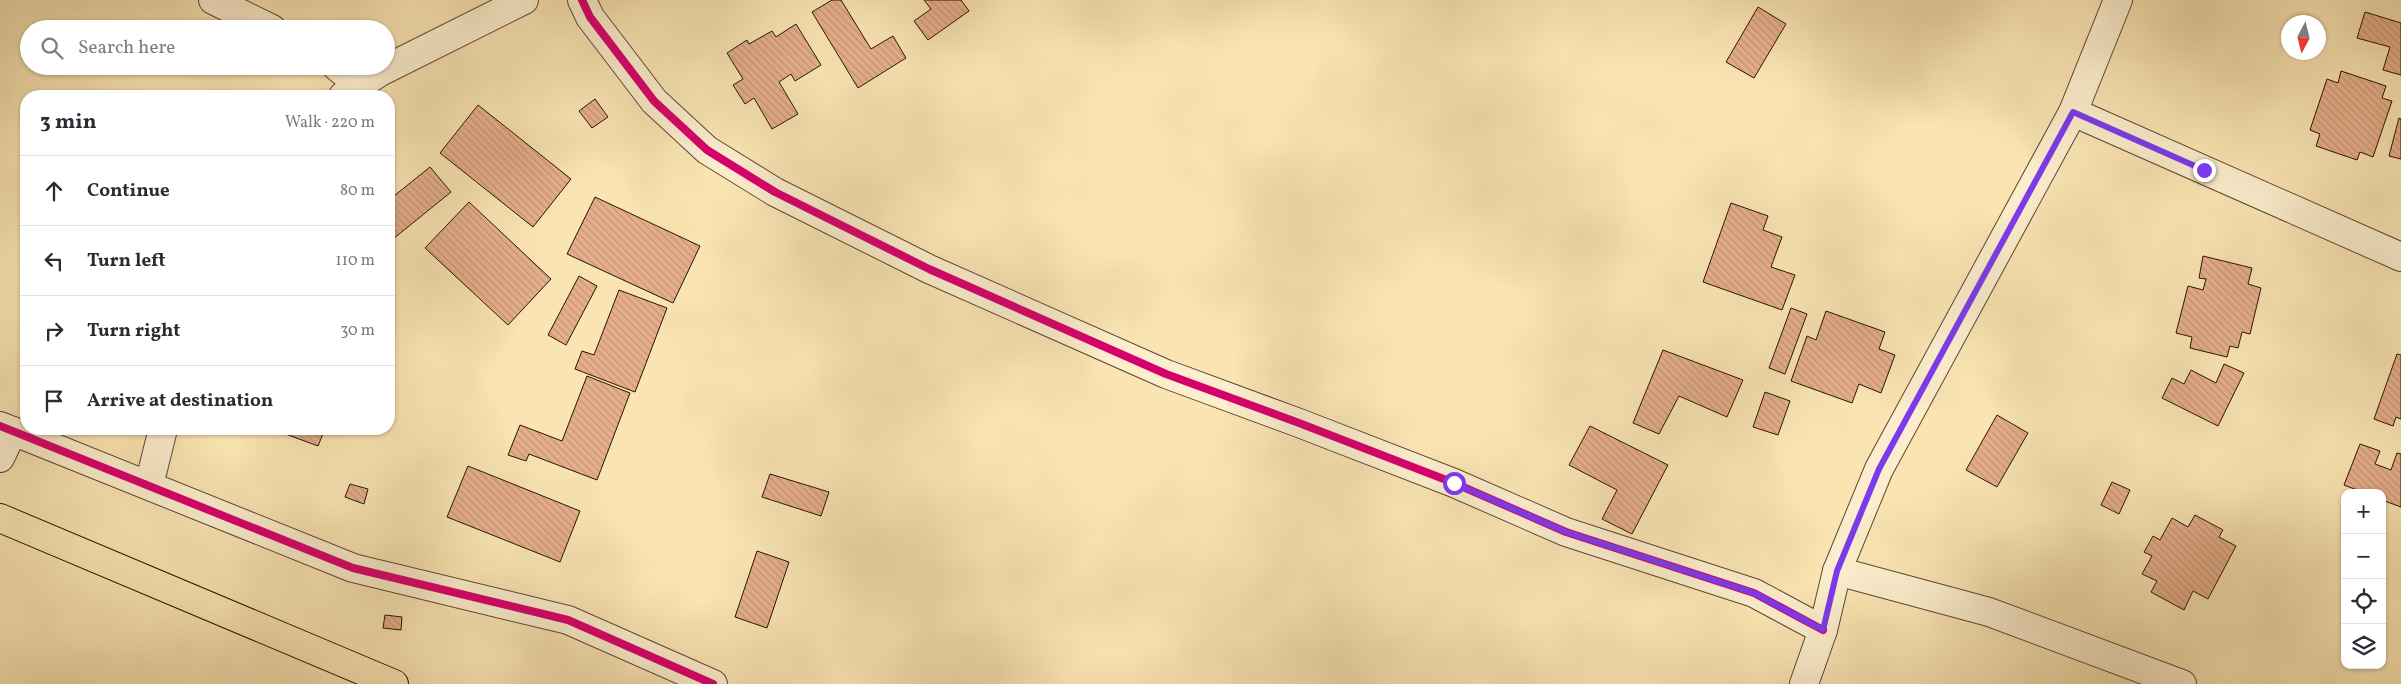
<!DOCTYPE html>
<html lang="en">
<head>
<meta charset="utf-8">
<style>
  :root { --surface:#fff; --page:#f7f7f7; --text:#2b2b33; --muted:#7c7c81; --line:#e1e1e2 }
  body { margin:0; font-family:Vollkorn,serif; background:var(--page); color:var(--text) }
  .controls { position:absolute; right:15px; bottom:15px; display:grid; overflow:hidden; border-radius:10px; box-shadow:0 1px 4px #0004 }
  .controls button { width:45px; height:45px; display:grid; place-items:center; padding:0; border:0; border-bottom:1px solid var(--line); background:var(--surface); color:var(--text); font:25px sans-serif }
  .compass { position:absolute; left:2281px; top:15px; width:45px; height:45px; border-radius:50%; background:var(--surface); box-shadow:0 1px 4px #0004; rotate:187deg }
  .stop { position:absolute; width:15px; height:15px; margin:-11px; border:4px solid #7c3aed; border-radius:50%; background:#fff }
  .stop.end { background:#7c3aed; border-color:#fff; box-shadow:0 1px 5px #0008 }
  .list { margin:0; padding:0; list-style:none }
  h2 { display:flex; justify-content:space-between; align-items:center; height:65px; margin:0; padding:0 20px; font-size:21px }
  h2 small { font-size:16px; font-weight:400; color:var(--muted) }
  .list li { display:grid; grid-template-columns:32px 1fr auto; gap:15px; align-items:center; box-sizing:border-box; height:70px; padding:0 20px; border-top:1px solid var(--line) }
  .list b { display:block; font-size:19px; white-space:nowrap }
  .list em { font-size:16px; font-style:normal; color:var(--muted) }
  .icon { flex:none; width:28px; height:28px; fill:none; stroke:currentColor; stroke-width:2; stroke-linecap:round; stroke-linejoin:round }
  .map { position:relative; flex:none; width:2401px; height:684px; overflow:hidden }
  .search { position:absolute; background:var(--surface); box-shadow:0 1px 4px #0004; left:20px; top:20px; width:375px; height:55px; display:flex; align-items:center; gap:12px; box-sizing:border-box; padding:0 18px; border-radius:28px; color:var(--muted); font-size:19px }
  .panel { position:absolute; background:var(--surface); box-shadow:0 1px 4px #0004; left:20px; top:90px; width:375px; height:345px; border-radius:20px }
  .map>svg:first-child { display:block }
</style>
</head>
<body>
<div class="map">
<svg width="2401" height="684" viewBox="0 0 2401 684">
  <defs>
    <pattern id="building-back-hatch" width="6" height="6" patternUnits="userSpaceOnUse" patternTransform="scale(1.25)"><rect width="6" height="6" fill="#e6af8b"/><path d="M-1 5l2 2M0 0l6 6M5-1l2 2" fill="none" stroke="#c59676"/></pattern>
  </defs>
  <rect width="100%" height="100%" fill="#f9e4b2"/>
  <filter id="stains"><feTurbulence type="fractalNoise" baseFrequency=".004" numOctaves="4"/><feColorMatrix values="0 0 0 0 .2 0 0 0 0 .09 0 0 0 0 .02 0 0 0 .5 -.17"/></filter>
  <radialGradient id="worn" r=".72"><stop offset=".6" stop-color="#630" stop-opacity="0"/><stop offset="1" stop-color="#630" stop-opacity=".3"/></radialGradient>
  <!-- building -->
  <g fill="url(#building-back-hatch)" stroke="#271404">
    <path d="M832,0H841L871,49L893,36L906,58L858,88L812,12Z"/>
    <path d="M924,0H961L969,11L928,40L914,21L931,9Z"/>
    <path d="M1758,7L1786,24L1754,78L1726,62Z"/>
    <path d="M2365,12L2401,23V75L2383,70L2390,47L2357,38Z"/>
    <path d="M796,24L821,65L795,81L791,74L779,82L798,114L772,129L754,98L745,104L733,85L743,79L727,53L747,40L749,44L772,31L776,37Z"/>
    <path d="M2341,71L2386,86L2382,98L2392,101L2373,157L2360,152L2357,160L2316,146L2320,134L2310,130L2327,79L2338,83Z"/>
    <path d="M595,99L608,117L592,128L579,111Z"/>
    <path d="M478,105L571,179L533,227L440,153Z"/>
    <path d="M2399,118L2401,119V159L2389,156Z"/>
    <path d="M430,167L451,192L393,239L389,233V200Z"/>
    <path d="M595,197L700,246L673,303L567,254Z"/>
    <path d="M469,202L551,279L508,325L425,248Z"/>
    <path d="M1731,203L1768,216L1763,230L1782,237L1771,267L1795,275L1782,310L1703,282Z"/>
    <path d="M2203,256L2252,268L2248,284L2261,288L2250,334L2242,332L2238,348L2230,346L2227,357L2190,348L2192,337L2176,333L2188,286L2203,290L2206,279L2199,278Z"/>
    <path d="M579,276L597,286L566,345L548,335Z"/>
    <path d="M619,290L667,308L635,392L575,369L582,351L594,355Z"/>
    <path d="M1791,308L1807,314L1785,374L1769,368Z"/>
    <path d="M1826,311L1885,332L1879,349L1895,355L1881,393L1859,384L1852,403L1791,381L1807,336L1816,340Z"/>
    <path d="M1663,350L1743,380L1727,417L1679,396L1659,434L1633,423Z"/>
    <path d="M2397,354L2401,355V419L2396,417L2393,426L2374,419Z"/>
    <path d="M2224,364L2244,373L2218,426L2162,398L2172,378L2184,384L2191,370L2216,383Z"/>
    <path d="M587,376L630,393L597,480L529,454L526,461L508,455L520,425L562,441Z"/>
    <path d="M1765,392L1790,401L1778,435L1753,427Z"/>
    <path d="M1997,415L2028,433L1997,487L1966,470Z"/>
    <path d="M1590,426L1668,465L1632,534L1602,519L1617,490L1569,465Z"/>
    <path d="M272,429H325L318,446Z"/>
    <path d="M2360,444L2380,451L2375,464L2391,470L2397,453L2401,454V507L2382,500V493H2365L2344,485Z"/>
    <path d="M468,466L580,511L560,562L447,517Z"/>
    <path d="M770,474L829,492L821,516L762,497Z"/>
    <path d="M2112,482L2130,490L2119,514L2101,505Z"/>
    <path d="M350,484L368,489L364,504L345,497Z"/>
    <path d="M2195,515L2223,530L2219,537L2236,546L2208,599L2193,591L2184,610L2151,592L2157,581L2142,574L2152,556L2144,552L2153,536L2160,540L2172,518L2188,527Z"/>
    <path d="M757,551L789,562L767,628L735,617Z"/>
    <path d="M385,615L402,617L401,630L383,628Z"/>
  </g>
  <g fill="none" stroke-linecap="round" stroke-linejoin="round">
    <!-- minor casing -->
    <g stroke="#5c4830" stroke-width="30">
      <g id="minor">
        <path d="M213,0L272,29"/>
        <path d="M582,0L590,17L654,101L707,150L775,192L929,269L1166,374L1299,423L1454,483L1566,532L1754,593L1823,630"/>
        <path d="M336,66L360,86"/>
        <path d="M343,96L380,72L524,0"/>
        <path d="M2073,112L2401,257"/>
        <path d="M0,426L353,568L568,620L713,684"/>
        <path d="M0,458L13,431"/>
        <path d="M149,485L163,429"/>
        <path d="M1837,571L1989,612L2182,684"/>
        <path d="M1804,684L1823,630L1837,571L1879,469L2073,112L2118,0"/>
      </g>
    </g>
    <!-- highway casing -->
    <g stroke="#271404" stroke-width="30">
      <path id="highway" d="M0,518L394,684"/>
    </g>
    <!-- minor -->
    <use href="#minor" stroke="#fbedcd" stroke-width="28"/>
    <!-- highway -->
    <use href="#highway" stroke="#f9e4b2" stroke-width="28"/>
    <!-- cycleway casing -->
    <g stroke="#fbedcd" stroke-width="11">
      <g id="cycleway">
        <path d="M582,0L590,17L654,101L707,150L775,192L929,269L1166,374L1299,423L1454,483L1566,532L1754,593L1823,630"/>
        <path d="M0,426L353,568L568,620L713,684"/>
      </g>
    </g>
    <!-- cycleway -->
    <use href="#cycleway" stroke="#d6006c" stroke-width="8"/>
  </g>
  <g fill="none" stroke-linecap="round" stroke-linejoin="round">
    <!-- route -->
    <path stroke="#7c3aed" stroke-width="6" d="M1454,483L1566,532L1754,593L1823,630L1837,571L1879,469L2073,112L2204,170"/>
  </g>
  <rect width="100%" height="100%" filter="url(#stains)"/>
  <rect width="100%" height="100%" fill="url(#worn)"/>
</svg>
<div class="controls">
<button>+</button>
<button>−</button>
<button><svg class="icon" aria-label="locate" viewBox="0 0 24 24"><circle cx="12" cy="12" r="6"/><path d="M12 2v4M12 18v4M2 12h4M18 12h4"/></svg></button>
<button><svg class="icon" aria-label="layers" viewBox="0 0 24 24"><path d="M12 4l9 5-9 5-9-5zM3 14l9 5 9-5"/></svg></button>
</div>
<svg class="compass" viewBox="-18 -18 36 36"><path d="M0-13l5 13h-10z" fill="#e53935"/><path d="M0 13l5-13h-10z" fill="#7c7c81"/></svg>
<div class="stop" style="left:1454px;top:483px"></div>
<div class="stop end" style="left:2204px;top:170px"></div>
<div class="search"><svg class="icon" aria-label="search" viewBox="0 0 24 24"><circle cx="10" cy="10" r="6"/><path d="M15 15l6 6"/></svg>Search here</div>
<section class="panel">
<h2>3 min<small>Walk · 220 m</small></h2>
<ul class="list">
<li><svg class="icon" aria-label="ahead" viewBox="0 0 24 24"><path d="M12 20V5M6 11l6-6 6 6"/></svg><div><b>Continue</b></div><em>80 m</em></li>
<li><svg class="icon" aria-label="left" viewBox="0 0 24 24"><path d="M17 20v-9H6M10 6l-5 5 5 5"/></svg><div><b>Turn left</b></div><em>110 m</em></li>
<li><svg class="icon" aria-label="right" viewBox="0 0 24 24"><path d="M7 20v-9h11M14 6l5 5-5 5"/></svg><div><b>Turn right</b></div><em>30 m</em></li>
<li><svg class="icon" aria-label="arrive" viewBox="0 0 24 24"><path d="M6 21V4h12l-3 4 3 4H6"/></svg><div><b>Arrive at destination</b></div></li>
</ul>
</section>
</div>
</body>
</html>
